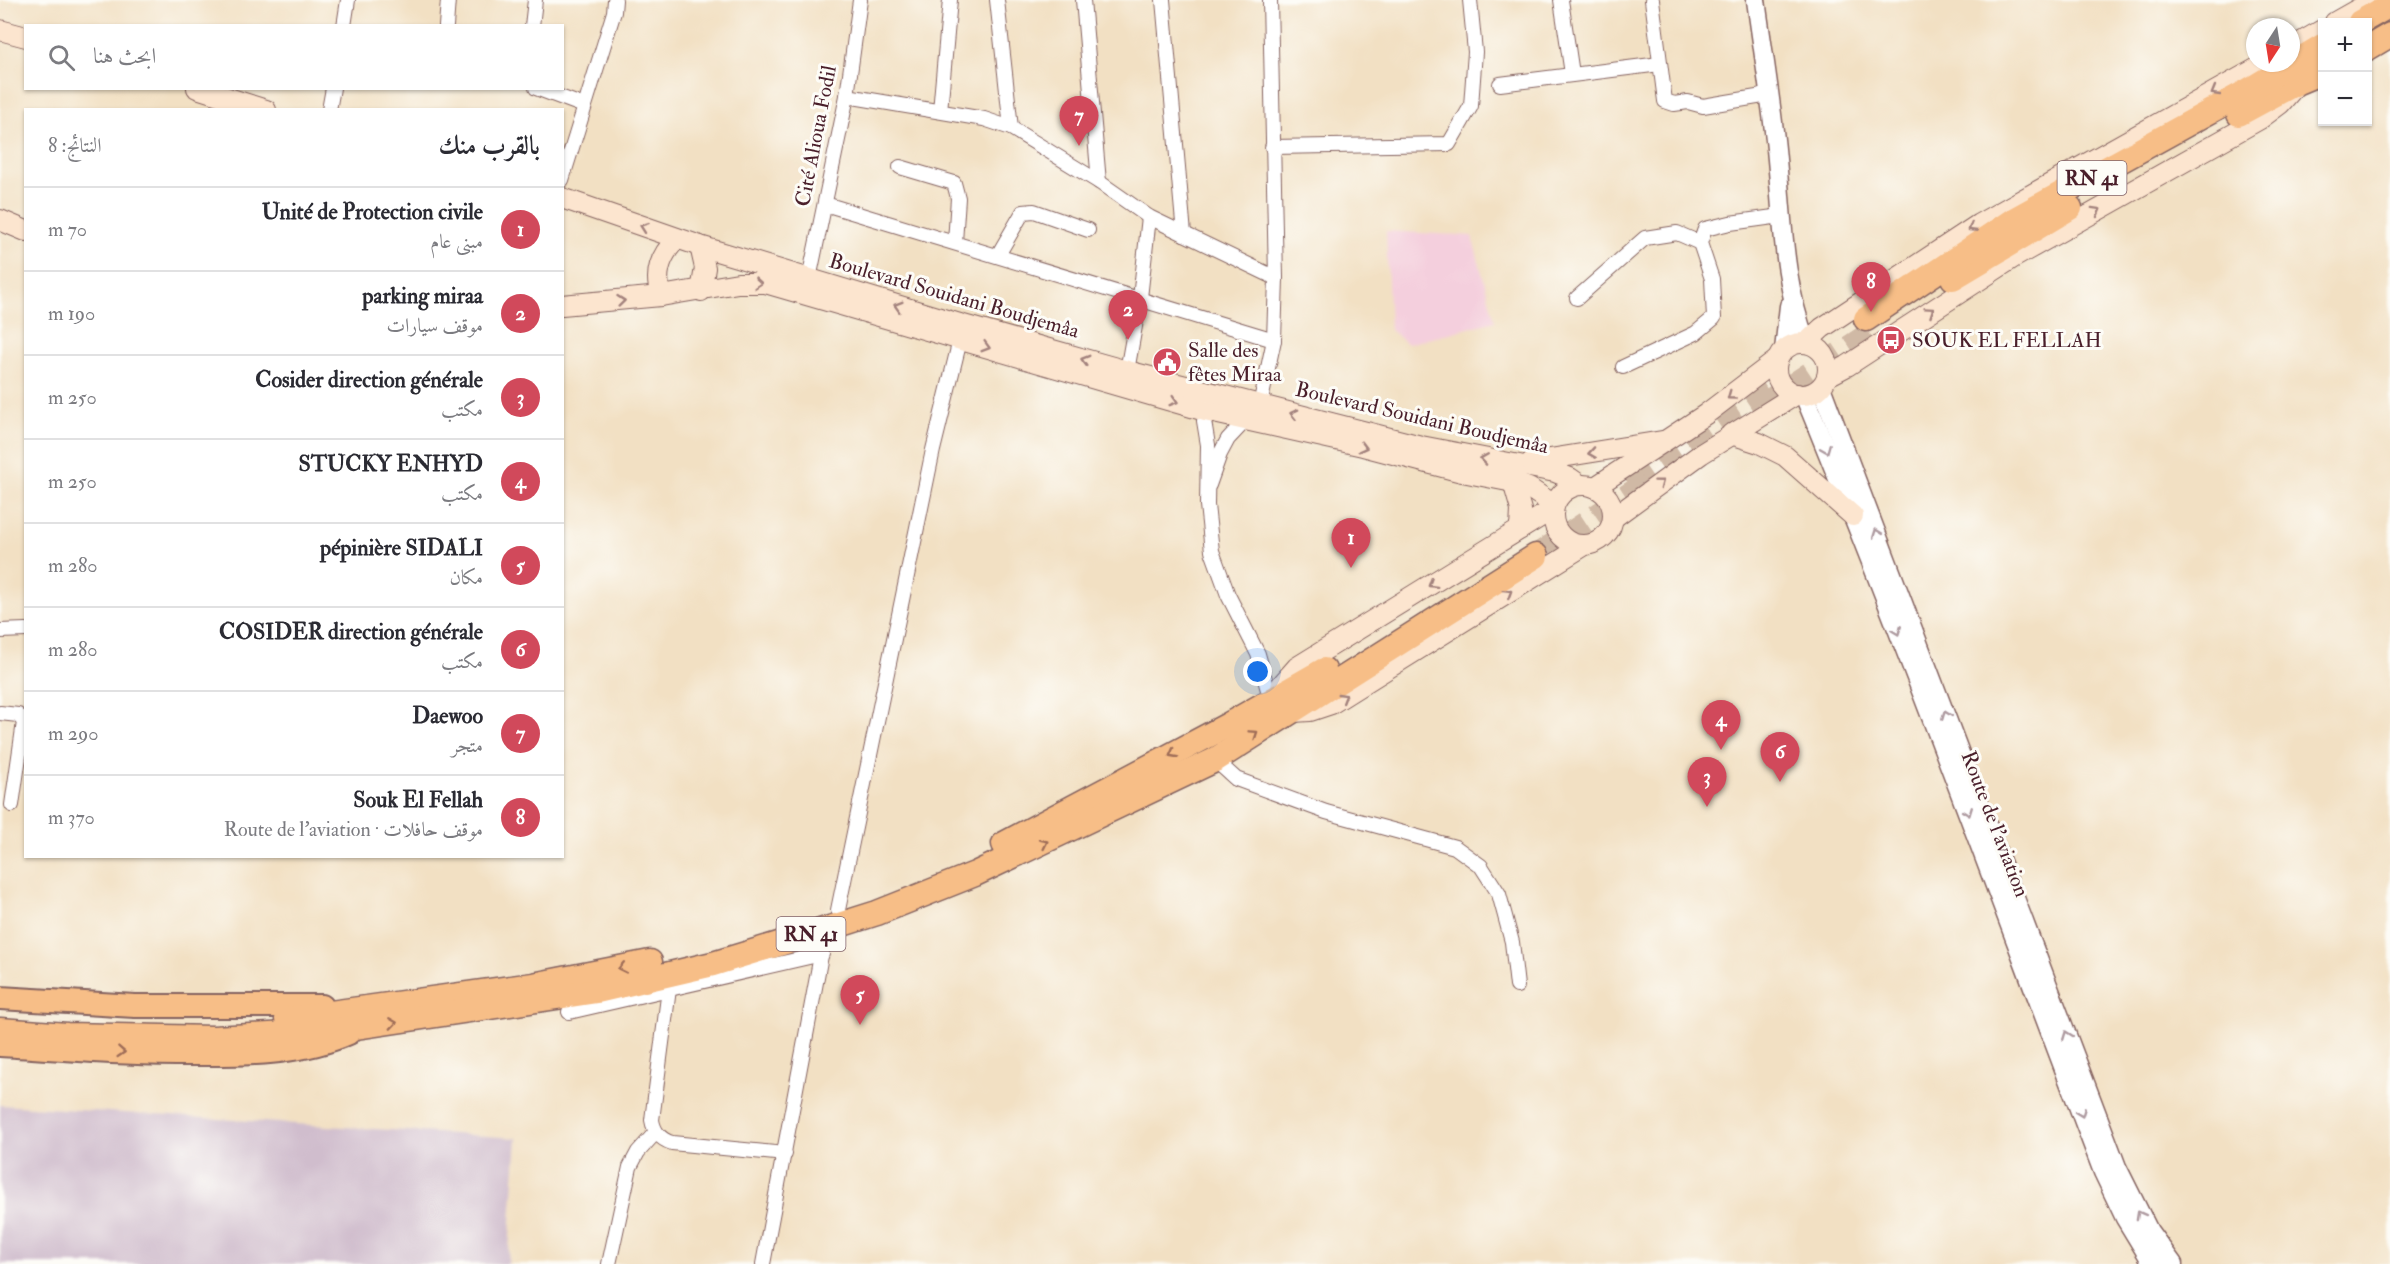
<!DOCTYPE html>
<html lang="ar">
<head>
<meta charset="utf-8">
<style>
  :root { --surface:#fff; --page:#f2f2f3; --text:#2b2b33; --muted:#7c7c81; --line:#e1e1e2; --accent:#d1495b }
  body { margin:0; font-family:"IM FELL Double Pica",Amiri,serif; background:var(--page); color:var(--text); direction:rtl }
  .controls { position:absolute; right:18px; top:18px; display:grid; overflow:hidden; border-radius:0px; box-shadow:0 2px 4px #0004 }
  .controls button { width:54px; height:54px; display:grid; place-items:center; padding:0; border:0; border-bottom:2px solid var(--line); background:var(--surface); color:var(--text); font:30px sans-serif }
  .compass { position:absolute; left:2246px; top:18px; width:54px; height:54px; border-radius:50%; background:var(--surface); box-shadow:0 2px 4px #0004; rotate:192deg }
  .you { position:absolute; left:1258px; top:672px; width:21px; height:21px; margin:-15px; border:4px solid #fff; border-radius:50%; background:#1a73e8; box-shadow:0 0 0 9px #1a73e833 }
  .badge { display:grid; place-items:center; width:39px; height:39px; border-radius:50%; background:var(--accent); color:#fff; font-size:20px; font-weight:700 }
  .pin { position:absolute; translate:-50% -50px; filter:drop-shadow(0 2px 3px #0008) }
  .pin::after { content:''; position:absolute; top:32px; width:21px; height:18px; background:inherit; clip-path:polygon(0 0,100% 0,50% 100%) }
  .list { margin:0; padding:0; list-style:none }
  h2 { display:flex; justify-content:space-between; align-items:center; height:78px; margin:0; padding:0 24px; font-size:26px }
  h2 small { font-size:20px; font-weight:400; color:var(--muted) }
  .list li { display:grid; grid-template-columns:39px 1fr auto; gap:18px; align-items:center; box-sizing:border-box; height:84px; padding:0 24px; border-top:2px solid var(--line) }
  .list b { display:block; font-size:22px; white-space:nowrap }
  .list p { margin:0; font-size:20px; white-space:nowrap; color:var(--muted) }
  .list em { font-size:20px; font-style:normal; color:var(--muted) }
  .icon { flex:none; width:33px; height:33px; fill:none; stroke:currentColor; stroke-width:2; stroke-linecap:round; stroke-linejoin:round }
  .map { position:relative; flex:none; width:2390px; height:1264px; overflow:hidden; direction:ltr }
  .search { position:absolute; background:var(--surface); box-shadow:0 2px 4px #0004; left:24px; top:24px; width:540px; height:66px; display:flex; align-items:center; gap:15px; box-sizing:border-box; padding:0 21px; border-radius:0px; color:var(--muted); font-size:22px }
  .panel { position:absolute; background:var(--surface); box-shadow:0 2px 4px #0004; left:24px; top:108px; width:540px; height:750px; border-radius:0px; direction:rtl }
  .map>svg:first-child { display:block }
</style>
</head>
<body>
<div class="map">
<svg width="2390" height="1264" viewBox="0 0 2390 1264">
  <rect width="100%" height="100%" fill="#fdfcf7"/>
  <filter id="ink" filterUnits="userSpaceOnUse"><feTurbulence type="fractalNoise" baseFrequency=".0167" numOctaves="2"/><feDisplacementMap in="SourceGraphic" scale="12" xChannelSelector="R" yChannelSelector="G"/><feConvolveMatrix kernelMatrix="1 2 1 2 8 2 1 2 1" color-interpolation-filters="sRGB"/></filter>
  <filter id="wash" filterUnits="userSpaceOnUse"><feTurbulence type="fractalNoise" baseFrequency=".008" numOctaves="4" result="noise"/><feDisplacementMap in="SourceGraphic" scale="24" xChannelSelector="R" yChannelSelector="G"/><feGaussianBlur stdDeviation="1.35" result="paint"/><feColorMatrix in="noise" values="0 0 0 0 0 0 0 0 0 0 0 0 0 0 0 0 0 1.4 0 .05"/><feComposite in="paint" operator="in"/></filter>
  <g filter="url(#wash)">
    <rect width="100%" height="100%" fill="#f2e0c3"/>
    <!-- built -->
    <path fill="#f4cfdd" d="M1386,231L1472,236L1495,321L1408,344L1390,330Z"/>
    <!-- industrial -->
    <path fill="#d0bdcd" d="M0,1105L517,1138L508,1264H0Z"/>
  </g>
  <g filter="url(#ink)">
    <g fill="none" stroke-linecap="round" stroke-linejoin="round">
      <!-- trunk-tunnel -->
      <g stroke="#d0b9a5" stroke-width="24" stroke-dasharray="24 12" stroke-linecap="butt">
        <path d="M1760,407L1874,331"/>
        <path d="M1626,480L1772,382"/>
        <path d="M1536,556L1654,478"/>
      </g>
      <!-- minor casing -->
      <g stroke="#856360" stroke-width="16">
        <g id="minor">
          <path d="M997,0L1011,128"/>
          <path d="M1083,0L1099,182"/>
          <path d="M1163,0L1184,234"/>
          <path d="M1561,0L1572,74"/>
          <path d="M1652,0L1665,101L1674,104L1688,102L1703,106L1769,95"/>
          <path d="M344,26L348,0"/>
          <path d="M446,26L448,0"/>
          <path d="M532,26L535,0"/>
          <path d="M1500,84L1660,64"/>
          <path d="M536,88L584,106"/>
          <path d="M847,96L984,119L1011,128L1099,182L1149,217L1276,278"/>
          <path d="M329,110L333,88"/>
          <path d="M940,111L950,0"/>
          <path d="M1272,147L1449,144L1471,106L1475,52L1470,0"/>
          <path d="M900,167L954,183L958,198L955,242"/>
          <path d="M562,180L614,12L615,0"/>
          <path d="M825,204L1274,340"/>
          <path d="M998,255L1023,212L1034,211L1088,230"/>
          <path d="M809,279L847,96L860,0"/>
          <path d="M1577,298L1645,238L1677,233L1700,243"/>
          <path d="M1623,367L1696,333L1714,318L1712,279L1700,243L1705,229L1730,223L1781,216"/>
          <path d="M1127,371L1140,298L1149,217"/>
          <path d="M1206,404L1204,421L1208,445L1207,505L1212,551L1228,595L1258,654L1271,701"/>
          <path d="M1209,485L1220,454L1228,439L1260,405L1274,340L1276,278L1270,0"/>
          <path d="M0,631L26,630"/>
          <path d="M0,713L18,715L24,722L12,805"/>
          <path d="M1215,760L1236,779L1326,812L1455,847L1481,866L1499,894L1512,942L1517,986"/>
          <path d="M838,910L933,450L960,340"/>
          <path d="M669,989L652,1120C654,1132 660,1139 672,1143L785,1154"/>
          <path d="M569,1012L822,954"/>
          <path d="M609,1264L630,1167L638,1152L656,1132"/>
          <path d="M763,1264L826,929"/>
        </g>
      </g>
      <!-- tertiary casing -->
      <g stroke="#856360" stroke-width="21">
        <g id="tertiary">
          <path d="M1756,0C1762,44 1769,87 1774,131C1783,202 1780,275 1806,342"/>
          <path d="M1784,350L1789,306"/>
          <path d="M1821,387L2117,1167L2149,1231L2173,1264"/>
          <path d="M1804,395C1909,651 2004,912 2103,1172L2125,1218L2153,1264"/>
        </g>
      </g>
      <!-- secondary casing -->
      <g stroke="#856360" stroke-width="22">
        <g id="secondary">
          <path d="M2335,22L2374,0"/>
          <path d="M0,30L26,37"/>
          <path d="M2291,48L2322,30"/>
          <path d="M197,88L266,110"/>
          <path d="M562,198L700,246L960,324L1127,371L1421,446L1555,472L1570,478L1580,485"/>
          <path d="M0,220L26,231"/>
          <path d="M700,246L705,268L701,291"/>
          <path d="M661,296C654,274 660,255 677,239"/>
          <path d="M562,305L661,296L738,283H765L1205,411L1363,446L1462,472L1513,482L1529,488L1554,505"/>
          <path d="M1807,342L1822,328L1979,224L2266,63"/>
          <circle cx="1802" cy="369" r="26"/>
          <path d="M1828,376L1847,366L2013,258L2260,119L2280,104L2292,90"/>
          <path d="M1731,434L1759,443L1785,456L1853,516"/>
          <path d="M1531,462L1662,441"/>
          <path d="M1513,482L1521,510L1520,529"/>
          <circle cx="1583" cy="515" r="30"/>
          <path d="M1595,487L1706,414L1777,360"/>
          <path d="M1613,518L1701,454L1797,394"/>
          <path d="M1278,698L1282,684L1297,667L1553,509"/>
          <path d="M1293,712L1310,711L1331,704L1585,545"/>
        </g>
      </g>
      <!-- primary casing -->
      <g stroke="#856360" stroke-width="26">
        <g id="primary">
          <path d="M0,998L135,1006H322"/>
          <path d="M0,1045C69,1049 137,1055 206,1054C254,1054 305,1053 349,1033"/>
        </g>
      </g>
      <!-- trunk casing -->
      <g stroke="#856360" stroke-width="27">
        <g id="trunk">
          <path d="M2360,22L2390,5"/>
          <path d="M2368,48L2390,35"/>
          <path d="M2239,114L2298,82L2322,72"/>
          <path d="M1953,278L2070,208"/>
          <path d="M1866,319L2013,220L2247,91L2322,46"/>
          <path d="M1004,844L1228,725L1324,670"/>
          <path d="M287,1019L533,985L650,962"/>
          <path d="M0,1030L67,1035L214,1038L323,1032L597,991L713,964L795,939L877,913L975,874L1215,760L1536,556"/>
        </g>
      </g>
      <!-- minor -->
      <use href="#minor" stroke="#fff" stroke-width="14"/>
      <!-- tertiary -->
      <use href="#tertiary" stroke="#fff" stroke-width="18"/>
      <!-- secondary -->
      <use href="#secondary" stroke="#fce5cf" stroke-width="20"/>
      <!-- primary -->
      <use href="#primary" stroke="#f7be87" stroke-width="22"/>
      <!-- trunk -->
      <use href="#trunk" stroke="#f7be87" stroke-width="24"/>
    </g>
    <!-- one-way arrows -->
    <defs><path id="oneway-chevron" d="M-2-3.5L2.5 0L-2 3.5" fill="none" stroke-width="1.6" stroke-linecap="round" stroke-linejoin="round" transform="scale(1.5)"/></defs>
    <g stroke="#a3827d">
      <use href="#oneway-chevron" transform="translate(2215 92) rotate(150)"/>
      <use href="#oneway-chevron" transform="translate(2097 211) rotate(-29)"/>
      <use href="#oneway-chevron" transform="translate(644 227) rotate(-160)"/>
      <use href="#oneway-chevron" transform="translate(1972 228) rotate(148)"/>
      <use href="#oneway-chevron" transform="translate(758 283) rotate(5)"/>
      <use href="#oneway-chevron" transform="translate(621 301) rotate(-6)"/>
      <use href="#oneway-chevron" transform="translate(898 306) rotate(-163)"/>
      <use href="#oneway-chevron" transform="translate(1930 311) rotate(-34)"/>
      <use href="#oneway-chevron" transform="translate(986 347) rotate(16)"/>
      <use href="#oneway-chevron" transform="translate(1085 360) rotate(-164)"/>
      <use href="#oneway-chevron" transform="translate(1731 396) rotate(144)"/>
      <use href="#oneway-chevron" transform="translate(1174 401) rotate(17)"/>
      <use href="#oneway-chevron" transform="translate(1294 414) rotate(-166)"/>
      <use href="#oneway-chevron" transform="translate(1363 447) rotate(15)"/>
      <use href="#oneway-chevron" transform="translate(1592 453) rotate(171)"/>
      <use href="#oneway-chevron" transform="translate(1484 459) rotate(-171)"/>
      <use href="#oneway-chevron" transform="translate(1660 483) rotate(-37)"/>
      <use href="#oneway-chevron" transform="translate(1432 584) rotate(148)"/>
      <use href="#oneway-chevron" transform="translate(1508 593) rotate(-32)"/>
      <use href="#oneway-chevron" transform="translate(1343 697) rotate(-31)"/>
    </g>
    <g stroke="#ae9aa0">
      <use href="#oneway-chevron" transform="translate(1826 449) rotate(68)"/>
      <use href="#oneway-chevron" transform="translate(1877 533) rotate(-111)"/>
      <use href="#oneway-chevron" transform="translate(1897 631) rotate(69)"/>
      <use href="#oneway-chevron" transform="translate(1946 715) rotate(-111)"/>
      <use href="#oneway-chevron" transform="translate(1968 812) rotate(69)"/>
      <use href="#oneway-chevron" transform="translate(2067 1035) rotate(-111)"/>
      <use href="#oneway-chevron" transform="translate(2081 1113) rotate(69)"/>
      <use href="#oneway-chevron" transform="translate(2140 1215) rotate(-119)"/>
    </g>
    <g stroke="#a06e59">
      <use href="#oneway-chevron" transform="translate(1254 734) rotate(-34)"/>
      <use href="#oneway-chevron" transform="translate(1173 754) rotate(152)"/>
      <use href="#oneway-chevron" transform="translate(1044 843) rotate(-26)"/>
      <use href="#oneway-chevron" transform="translate(622 968) rotate(168)"/>
      <use href="#oneway-chevron" transform="translate(393 1023) rotate(-8)"/>
      <use href="#oneway-chevron" transform="translate(121 1052) rotate(4)"/>
    </g>
  </g>
  <!-- icons -->
  <defs>
    <g id="bus-disc" transform="scale(1.5)"><circle r="9.5" fill="#d1495b" stroke="#fdfcf7"/><path d="M-5-6H5V4H4V6H2V4H-2V6H-4V4H-5ZM-3.5-4V0h7V-4ZM-3.5 1.2v1.5H-2V1.2ZM2 1.2v1.5H3.5V1.2Z" fill="#fff"/></g>
    <g id="civic-disc" transform="scale(1.5)"><circle r="9.5" fill="#d1495b" stroke="#fdfcf7"/><path d="M-.6-6.5H3V-4.5H.6V-3L4-1V1h2V6H-6V1h2V-1L-.6-3ZM-1.2 2.5V6h2.4V2.5Z" fill="#fff"/></g>
  </defs>
  <g fill-rule="evenodd">
    <use href="#bus-disc" x="1891" y="340"/>
    <use href="#civic-disc" x="1167" y="362"/>
  </g>
  <g text-anchor="middle" dominant-baseline="central" stroke-width="6" stroke-linejoin="round" paint-order="stroke">
    <!-- shield labels -->
    <g fill="#fdfcf7" stroke="#806168" stroke-width="1.5">
      <rect x="2057.5" y="161" width="69" height="34" rx="4.5"/>
      <rect x="776.5" y="917" width="69" height="34" rx="4.5"/>
    </g>
    <g font-size="20" font-weight="bold" fill="#4a1f2b">
      <text x="2092" y="178">RN 41</text>
      <text x="811" y="934">RN 41</text>
    </g>
    <!-- street labels -->
    <g font-size="21" fill="#4a1f2b" stroke="#fdfcf7">
      <text transform="translate(816 136) rotate(-79)">Cité Alioua Fodil</text>
      <text transform="translate(954 296) rotate(16)">Boulevard Souidani Boudjemâa</text>
      <text transform="translate(1422 418) rotate(13)">Boulevard Souidani Boudjemâa</text>
      <text transform="translate(1995 824) rotate(69)">Route de l'aviation</text>
    </g>
    <!-- poi labels -->
    <g font-size="21" fill="#4a1f2b" stroke="#fdfcf7" text-anchor="start">
      <text x="1912" y="340">SOUK EL FELLAH</text>
      <text x="1188" y="350">Salle des<tspan x="1188" dy="24">fêtes Miraa</tspan></text>
    </g>
  </g>
</svg>
<div class="controls">
<button>+</button>
<button>−</button>
</div>
<svg class="compass" viewBox="-18 -18 36 36"><path d="M0-13l5 13h-10z" fill="#e53935"/><path d="M0 13l5-13h-10z" fill="#7c7c81"/></svg>
<div class="you"></div>
<div class="pin badge" style="left:1351px;top:568px">1</div>
<div class="pin badge" style="left:1128px;top:340px">2</div>
<div class="pin badge" style="left:1707px;top:807px">3</div>
<div class="pin badge" style="left:1721px;top:750px">4</div>
<div class="pin badge" style="left:860px;top:1025px">5</div>
<div class="pin badge" style="left:1780px;top:782px">6</div>
<div class="pin badge" style="left:1079px;top:146px">7</div>
<div class="pin badge" style="left:1871px;top:312px">8</div>
<div class="search"><svg class="icon" aria-label="search" viewBox="0 0 24 24"><circle cx="10" cy="10" r="6"/><path d="M15 15l6 6"/></svg>ابحث هنا</div>
<section class="panel">
<h2>بالقرب منك<small>النتائج: 8</small></h2>
<ul class="list">
<li><span class="badge">1</span><div><b>Unité de Protection civile</b><p>مبنى عام</p></div><em>70 m</em></li>
<li><span class="badge">2</span><div><b>parking miraa</b><p>موقف سيارات</p></div><em>190 m</em></li>
<li><span class="badge">3</span><div><b>Cosider direction générale</b><p>مكتب</p></div><em>250 m</em></li>
<li><span class="badge">4</span><div><b>STUCKY ENHYD</b><p>مكتب</p></div><em>250 m</em></li>
<li><span class="badge">5</span><div><b>pépinière SIDALI</b><p>مكان</p></div><em>280 m</em></li>
<li><span class="badge">6</span><div><b>COSIDER direction générale</b><p>مكتب</p></div><em>280 m</em></li>
<li><span class="badge">7</span><div><b>Daewoo</b><p>متجر</p></div><em>290 m</em></li>
<li><span class="badge">8</span><div><b>Souk El Fellah</b><p>موقف حافلات · Route de l'aviation</p></div><em>370 m</em></li>
</ul>
</section>
</div>
</body>
</html>
